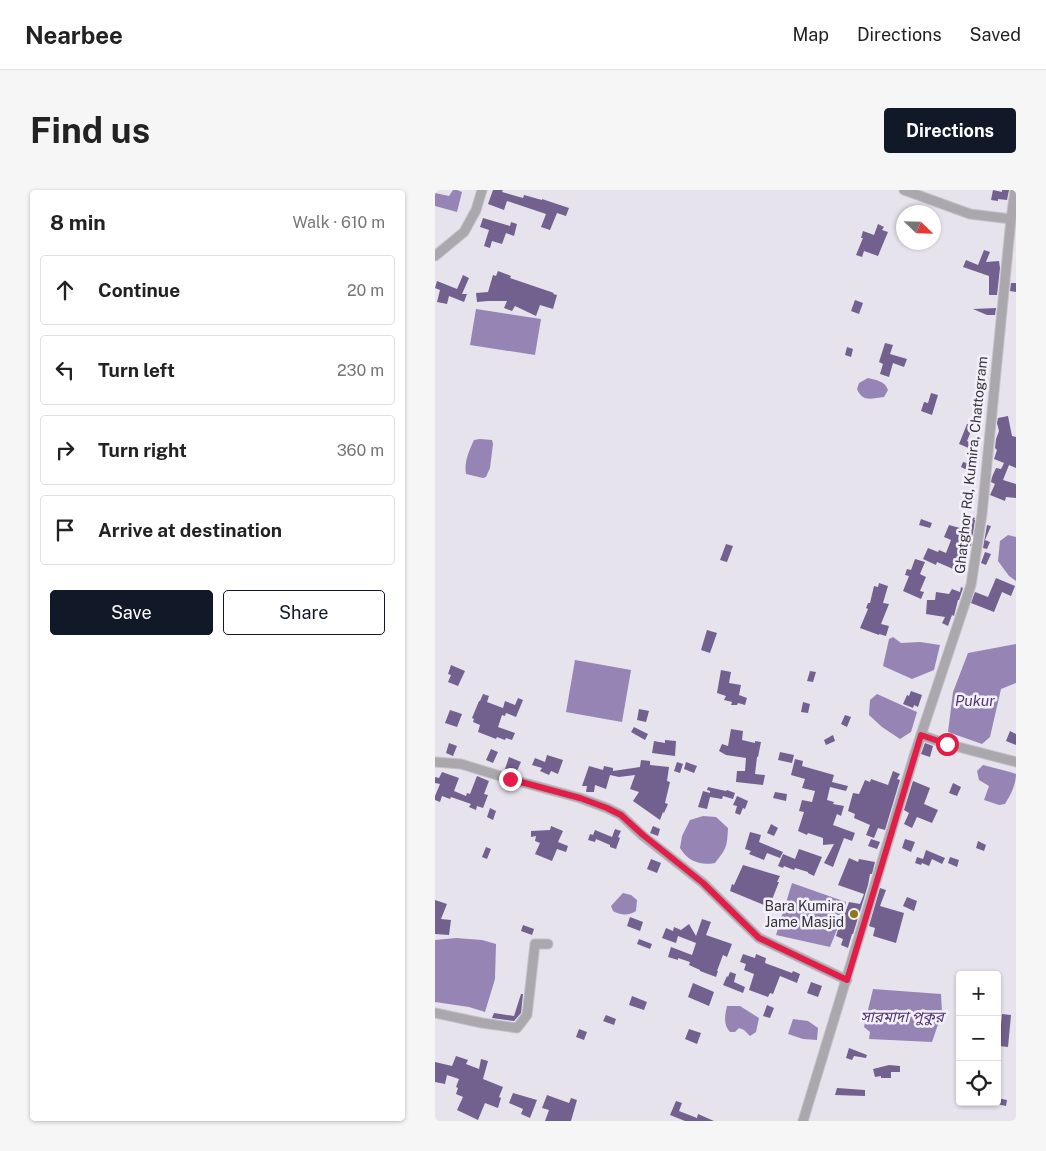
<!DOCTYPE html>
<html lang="en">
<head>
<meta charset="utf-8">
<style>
  :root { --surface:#fff; --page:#f6f6f6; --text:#222; --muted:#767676; --line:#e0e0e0; --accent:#111827 }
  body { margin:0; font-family:"Public Sans","Noto Sans Bengali",sans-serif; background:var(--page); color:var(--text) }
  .controls { position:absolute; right:15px; bottom:15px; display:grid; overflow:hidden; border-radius:5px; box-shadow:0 1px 4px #0004 }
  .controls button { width:45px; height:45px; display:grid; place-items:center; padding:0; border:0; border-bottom:1px solid var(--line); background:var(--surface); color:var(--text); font:25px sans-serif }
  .compass { position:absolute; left:461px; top:15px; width:45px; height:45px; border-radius:50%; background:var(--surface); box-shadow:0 1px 4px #0004; rotate:113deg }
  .stop { position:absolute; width:15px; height:15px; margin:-11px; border:4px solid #e11d48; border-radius:50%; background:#fff }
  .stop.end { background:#e11d48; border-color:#fff; box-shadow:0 1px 5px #0008 }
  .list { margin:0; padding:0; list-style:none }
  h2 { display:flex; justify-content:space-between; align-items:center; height:65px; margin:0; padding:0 20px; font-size:21px }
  h2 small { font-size:16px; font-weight:400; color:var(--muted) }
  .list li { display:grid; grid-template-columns:32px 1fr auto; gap:15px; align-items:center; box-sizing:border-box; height:70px; margin:0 10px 10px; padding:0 10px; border:1px solid var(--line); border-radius:5px }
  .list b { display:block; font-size:19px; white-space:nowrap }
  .list em { font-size:16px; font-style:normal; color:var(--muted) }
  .actions { display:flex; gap:10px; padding:15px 20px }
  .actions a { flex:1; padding:11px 0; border:1px solid var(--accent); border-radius:5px; text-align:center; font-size:18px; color:var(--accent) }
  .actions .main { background:var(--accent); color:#fff }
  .icon { flex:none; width:28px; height:28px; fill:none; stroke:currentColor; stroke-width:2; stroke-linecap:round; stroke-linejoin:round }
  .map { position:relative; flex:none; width:581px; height:931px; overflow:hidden; border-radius:5px }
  header { display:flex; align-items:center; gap:30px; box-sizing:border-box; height:70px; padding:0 25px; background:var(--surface); border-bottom:1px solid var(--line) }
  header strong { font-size:24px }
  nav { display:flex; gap:28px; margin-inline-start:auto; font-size:18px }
  .intro { display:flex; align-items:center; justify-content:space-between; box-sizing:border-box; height:120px; padding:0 30px }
  h1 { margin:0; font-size:35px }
  .button { padding:12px 22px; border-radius:5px; background:var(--accent); color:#fff; font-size:18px; font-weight:700 }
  main { display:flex; gap:30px; padding:0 30px }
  aside { flex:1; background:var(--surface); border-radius:5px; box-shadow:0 1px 4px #0004 }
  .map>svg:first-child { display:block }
</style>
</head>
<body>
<header>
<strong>Nearbee</strong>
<nav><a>Map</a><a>Directions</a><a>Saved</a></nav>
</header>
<div class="intro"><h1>Find us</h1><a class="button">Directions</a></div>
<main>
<aside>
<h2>8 min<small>Walk · 610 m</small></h2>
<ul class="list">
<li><svg class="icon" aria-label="ahead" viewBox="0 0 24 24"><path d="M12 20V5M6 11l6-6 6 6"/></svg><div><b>Continue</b></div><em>20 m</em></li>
<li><svg class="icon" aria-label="left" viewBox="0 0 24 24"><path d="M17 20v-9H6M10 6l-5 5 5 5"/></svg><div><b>Turn left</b></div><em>230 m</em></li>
<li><svg class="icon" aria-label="right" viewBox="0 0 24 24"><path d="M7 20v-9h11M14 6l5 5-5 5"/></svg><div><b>Turn right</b></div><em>360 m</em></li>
<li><svg class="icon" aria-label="arrive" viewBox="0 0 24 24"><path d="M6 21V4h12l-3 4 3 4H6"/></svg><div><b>Arrive at destination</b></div></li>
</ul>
<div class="actions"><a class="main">Save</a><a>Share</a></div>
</aside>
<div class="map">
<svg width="581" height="931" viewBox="0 0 581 931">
  <rect width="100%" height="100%" fill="#e7e3ed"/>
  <!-- water -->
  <g fill="#9684b4">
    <path d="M18,0H22L27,2L22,22L0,16V3L14,6Z"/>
    <path d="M41,119L106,129L100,165L35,155Z"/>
    <path d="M433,188C441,190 450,191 453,200L449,207C437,208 428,213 422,199L424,193Z"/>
    <path d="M45,249L57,250L58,254L55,278L51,287L48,288L31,284C29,271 34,261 39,250Z"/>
    <path d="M573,345L581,347V391L574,386L563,371L565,351Z"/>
    <path d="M458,447L466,453L485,452L505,455L499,480L477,489L448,476L454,449Z"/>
    <path d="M581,454V493L566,499L555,547L547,554L513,542L518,502L533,463Z"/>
    <path d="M140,470L196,480L187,532L131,522Z"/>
    <path d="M442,504L482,522L476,542L465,549L447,537L434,525L435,510Z"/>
    <path d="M548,575L575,582L581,584C581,595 575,606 570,614L564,615L549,610L554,596L544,590L542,581Z"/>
    <path d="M268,626L281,627L293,638C292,657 292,658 280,673C265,676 253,671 245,658L247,646L255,630Z"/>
    <path d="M357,693L411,712L408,725H402L399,733L403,737L395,757L341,745Z"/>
    <path d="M188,703L196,705L202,710L201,721C194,726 185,725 178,721L176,716Z"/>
    <path d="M21,748L47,750L61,754L60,789L50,822L34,817L0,812V750Z"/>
    <path d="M438,799L506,804L507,823L497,852L434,849L435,842L429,837Z"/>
    <path d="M292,816H305L324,828L321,842L315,846L309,840L304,838L300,842H295C288,835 290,825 292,816Z"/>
    <path d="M358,829L373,831L383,838L382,850L368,849L353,844Z"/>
  </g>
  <!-- building -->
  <g fill="#72608e">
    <path d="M58,0H68L67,2L88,8L89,5L107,10V9L134,18L131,26L122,23L115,40L106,37L111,24L72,11L69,20L53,14Z"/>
    <path d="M558,0L567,2V0H574L572,10L563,9V11L556,10Z"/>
    <path d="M48,28L75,36L76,32L82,34L79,46L71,43L67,54L57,51L55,58L49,56L54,40L45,37Z"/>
    <path d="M443,34L449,37L447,40L453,42L443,66L429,61L427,67L421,65L428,48H426L428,41L439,45Z"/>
    <path d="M549,60L555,62L551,72L564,71L565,78L562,105H554V86L528,77L531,70L543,75Z"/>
    <path d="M63,81L76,86L75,88L119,103L118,104L122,105L118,119L105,115L101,126L80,116L77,121L69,118L72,111H53L42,112L41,103L53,102L58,85L61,86Z"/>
    <path d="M28,85L34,88L27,104H32L29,112L14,106L12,114L2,112L5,100L0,98L2,91L22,99Z"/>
    <path d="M576,93H581V102L575,101Z"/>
    <path d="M420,110L428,113L424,124L416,121Z"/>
    <path d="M561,118L560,125H552L538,119Z"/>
    <path d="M450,153L458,155L455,164L472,169L469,177L458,173L454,187L445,184L448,174L444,172Z"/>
    <path d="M412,157L418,159L416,167L410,165Z"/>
    <path d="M496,203L503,205L497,225L486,221L489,212L493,213Z"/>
    <path d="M573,226L577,246L581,247V278L574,275L568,290L581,294V308L571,307L570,311L555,305L560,294L556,292L557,287L561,278L566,279L569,273L559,269L562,260L560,258L561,249L564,241L562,233L563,228Z"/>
    <path d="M532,234L538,236L532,251L538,254L536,259L524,254Z"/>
    <path d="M528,272L542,276L540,285L531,282L532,280L526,277Z"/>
    <path d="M532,325L540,328L539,330H540L536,356L532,355L526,372H529L525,382L502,372L501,375L488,369L493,358L503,362L504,360L511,363L516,350L509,347L514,335L525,338L526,336L528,337Z"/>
    <path d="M486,329L497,333L495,338L484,335Z"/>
    <path d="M552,335L556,336L550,350L555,352L552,359L548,358Z"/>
    <path d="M291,354L298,356L292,372L285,370Z"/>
    <path d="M550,362L556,364L551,375L546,373Z"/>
    <path d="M480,369L490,372L485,384L491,387L485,401L489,402L486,409L468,401L474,386L470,385L472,379L476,380Z"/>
    <path d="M561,388L580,396L576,406L567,402L559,422L536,413L540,402L553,407Z"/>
    <path d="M444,393L453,396L448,413L454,414L446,434L454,436L451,446L444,444V445L425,438L433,419L431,418L433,413H435L439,396L443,397Z"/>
    <path d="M526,397L528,398L524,410H523L519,426L517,425L513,436L507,433L510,427L491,424L492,410H500L501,402L514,404L517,399L525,402Z"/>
    <path d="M272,440L282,443L275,463L266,460Z"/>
    <path d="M16,475L30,481L23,496L13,492L16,485L13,484Z"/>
    <path d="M286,480L296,482L294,493L306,495L304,505L312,508L310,515L303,513L302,515H296L297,512L289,510L291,506L282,503Z"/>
    <path d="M375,481L381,482L378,492L372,491Z"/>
    <path d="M476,501L487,505L483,517L479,515L478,518L468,514L472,505L474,506Z"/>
    <path d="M48,504L54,506L52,512L68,518L70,511L80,515L83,508L88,510L81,527L71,523L70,526L67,525L63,537L80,543L77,550L71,548L70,550L62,547L61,549L43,542L45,535L38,532L39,529L37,528L44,511H45Z"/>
    <path d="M368,512L375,514L373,523L366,522Z"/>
    <path d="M204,519L214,521L211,532L202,530Z"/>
    <path d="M15,520L27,524L22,537L10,533Z"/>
    <path d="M410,525L416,527L412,537L406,534Z"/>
    <path d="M199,537L213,544L210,550L196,542Z"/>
    <path d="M296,539L308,541L307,550L320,553V551L326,552L323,567H322L320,584L330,585L328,595L301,592L302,581H310L311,568L291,565L284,561L287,554L293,556Z"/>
    <path d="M575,541L581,544V555L571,551Z"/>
    <path d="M398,545L400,551L391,555L389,550Z"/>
    <path d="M230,550L241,551L240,566L217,563L219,551L230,553Z"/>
    <path d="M14,553L22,556L18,566L11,563Z"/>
    <path d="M490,553L498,556L495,567L486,564Z"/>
    <path d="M56,559L63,562L58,573L51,570Z"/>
    <path d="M345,562L359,565L357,573L343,570Z"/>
    <path d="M112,565L128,570L123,584L116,581L114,585L105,581L107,578L97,575L100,568L110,572Z"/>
    <path d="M74,567L86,572L81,583L70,579Z"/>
    <path d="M360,569L368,571L367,576L399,585L397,592L413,596L411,601L395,597L392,610L399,612L398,614L409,616L406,626L402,624L398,635L420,643L417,651L409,648L398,677L389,673L399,654L388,655V648L373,643L372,645L363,641L369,622L364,621L367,610L377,612L380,601L367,598L370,589L356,585Z"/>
    <path d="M206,570L215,571V575L234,577L232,591L235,592L230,613L233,614L229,623L228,622L225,630L198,611L204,602L195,599L200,585L184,587L175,585L171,599L160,595L159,602H151L152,596H147L154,576L168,580L169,576L178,578V581L205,577Z"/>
    <path d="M242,572L248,574L245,583L239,581Z"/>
    <path d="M251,572L262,576L259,583L249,579Z"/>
    <path d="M458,581L465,584L462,589L465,590L450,640L443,638L439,648L431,645L435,635L419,628L420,624L413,621L418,603L424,604L430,590L435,592L436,589L453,595Z"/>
    <path d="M7,582L24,588L19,601L31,606L32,603L35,604L42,586L54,591L49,604L53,605L48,618L42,616L41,620L34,617L36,614L16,607L15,609L7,606L5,612L0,610V606L5,594L0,593V587L4,588Z"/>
    <path d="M478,591L495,598L489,614L503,620L497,633L482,627L477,638L469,634L474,623L469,620Z"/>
    <path d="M518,593L526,597L522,606L514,603Z"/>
    <path d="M273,597L291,601L292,600L300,603L298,609L288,606L287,609L275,607L272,619L263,617L268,601L275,603V601L272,600Z"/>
    <path d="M340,602L352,604L351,611L338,608Z"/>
    <path d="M302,606L313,611L310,619L308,618L305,625L300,623L302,616L298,615Z"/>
    <path d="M55,618L61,621L58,630L52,627Z"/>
    <path d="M336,634L343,638L339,646L332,643Z"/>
    <path d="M116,636L128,641L123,652L133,656L131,662L122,659L117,671L100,664L105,653L100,651L101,646L96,647V641L115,640Z"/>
    <path d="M218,636L225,639L223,646L215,643Z"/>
    <path d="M180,639L186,641L183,647L185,648L181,659L175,657V655L161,649L160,652L153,650L155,644L158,645L160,640L177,647Z"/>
    <path d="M315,642L326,645L324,652L348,662L345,668L332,663L329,670L314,664L316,661L310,659Z"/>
    <path d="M436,649L445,652L442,659L433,656Z"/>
    <path d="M470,649L480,652L476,662L467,658Z"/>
    <path d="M543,651L551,655L549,661L541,658Z"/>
    <path d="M51,657L56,659L52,669L47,667Z"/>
    <path d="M364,659L387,667L379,686L373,683V682L360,678L359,680L349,676L348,678L343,676L348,664L360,669Z"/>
    <path d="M491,660L510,668L507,674L497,669L494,676L487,673L486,675L480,673L482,667L488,669Z"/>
    <path d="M515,667L524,670L522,677L513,673Z"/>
    <path d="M414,668L423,672L424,669L440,672L437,684H435L433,695L418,744H417L413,758L406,755L408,749L401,746L403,740H404L414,712L425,714L429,704L403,695Z"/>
    <path d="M216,669L226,673L222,683L212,679Z"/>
    <path d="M308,675L345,686L342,692H344L334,717L295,701L297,694L299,695Z"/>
    <path d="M445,698L451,700L445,716L469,723L461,753L438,746L440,738L434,736Z"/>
    <path d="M472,707L482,711L479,721L468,716Z"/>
    <path d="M0,710L12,714L6,729L16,730L14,745L0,744Z"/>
    <path d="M195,727L208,732L205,741L192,736Z"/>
    <path d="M267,729L276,732L271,745L297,754L292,767L288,765L282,781H283L281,787L265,781V780L254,775L255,772L243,768V770L233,767L236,757L257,765L261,753L243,746L241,753L227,748L231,738L238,741L239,737L246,740L254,734L261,746Z"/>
    <path d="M88,735L99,739L97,745L86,741Z"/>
    <path d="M204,749L217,754L215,759L202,754Z"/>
    <path d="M308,764L320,768L321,764L331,768L330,773L357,783L358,781L365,784L362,793L345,786L338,804L335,803L333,807L314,800L319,784L309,780L311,774L305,772Z"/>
    <path d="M295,782L301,784L299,792L310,797L308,803L288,795L292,786L293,787Z"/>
    <path d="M376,792L387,796L383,807L372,803Z"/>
    <path d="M258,793L279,802L274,816L253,807Z"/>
    <path d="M86,804H88L86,823L79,831L57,828L59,823L79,826Z"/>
    <path d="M197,806L212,812L209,820L194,815Z"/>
    <path d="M332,815L339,818L335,828L328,826Z"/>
    <path d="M567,824L576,825L573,857L564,856Z"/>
    <path d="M171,825L181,829L179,835L168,831Z"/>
    <path d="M144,839L152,842L149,850L141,847Z"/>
    <path d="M254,839L266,843L262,854L250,849Z"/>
    <path d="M414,858L432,865L431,868L419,866L417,870L411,868Z"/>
    <path d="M21,866L33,870L31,874L44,879L46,869L53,871L48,889L68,897L64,907L66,908L63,918L50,913L43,930L22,920L28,907L21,904L23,898L21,897L24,889L12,885L10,894L0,892V872L17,876Z"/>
    <path d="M454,875L465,876V882H456V888H446V886L440,887L438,879Z"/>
    <path d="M402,898L430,900V906L400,905Z"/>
    <path d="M78,903L102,910L95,928L86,924L88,919L74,913Z"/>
    <path d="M112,905L134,913L136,908L142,910L136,931H110L114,920L107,918Z"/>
    <path d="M562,908L572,910L571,916L562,914Z"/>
    <path d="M241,911L247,913L244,921L262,928L263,924L279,931H250L235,925Z"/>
  </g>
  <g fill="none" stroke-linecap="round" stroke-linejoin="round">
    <!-- street casing -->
    <g stroke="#c3c0c9" stroke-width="11">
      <g id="street">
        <path d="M469,0L535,24L576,29"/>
        <path d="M0,66L29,42L41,20L47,0"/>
        <path d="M486,545L512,554L581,572"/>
        <path d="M0,572L26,574L75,589L145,608L172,618L186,625L207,645L268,693L324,748L412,790"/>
        <path d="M0,823L47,833L82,838L92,825L100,754H113"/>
        <path d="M368,931L480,563L536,395L547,324L576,29L580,0"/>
      </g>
    </g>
    <!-- street -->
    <use href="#street" stroke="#aaa8ac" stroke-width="9"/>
  </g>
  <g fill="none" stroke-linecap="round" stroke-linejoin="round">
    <!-- route -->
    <path stroke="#e11d48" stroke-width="6" d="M75,589L145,608L172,618L186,625L208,645L268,693L324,748L412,790L486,545L512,554"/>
  </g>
  <!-- markers -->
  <circle fill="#8f761b" stroke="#f4f0fb" stroke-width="2" cx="419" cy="724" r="5"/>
  <g text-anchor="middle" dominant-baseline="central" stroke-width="5" stroke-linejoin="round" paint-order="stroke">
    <!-- street labels -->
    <g font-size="14" fill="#353438" stroke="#f4f0fb">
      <text transform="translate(536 275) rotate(-84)">Ghatghor Rd, Kumira, Chattogram</text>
    </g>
    <!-- poi labels -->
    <g font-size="14" fill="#353438" stroke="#f4f0fb" text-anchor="end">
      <text x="409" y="716">Bara Kumira<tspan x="409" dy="16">Jame Masjid</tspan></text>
    </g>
    <!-- water labels -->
    <g font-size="15" font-style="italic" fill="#523775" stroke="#f4f0fb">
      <text x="540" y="510">Pukur</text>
      <text x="467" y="826">সারমাদা পুকুর</text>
    </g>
  </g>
</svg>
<div class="controls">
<button>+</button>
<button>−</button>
<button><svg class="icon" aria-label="locate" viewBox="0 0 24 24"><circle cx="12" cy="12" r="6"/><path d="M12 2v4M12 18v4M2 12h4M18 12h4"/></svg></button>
</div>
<svg class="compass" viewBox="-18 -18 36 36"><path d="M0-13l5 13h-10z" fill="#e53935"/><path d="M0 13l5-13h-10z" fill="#767676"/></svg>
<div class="stop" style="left:512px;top:554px"></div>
<div class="stop end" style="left:75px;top:589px"></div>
</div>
</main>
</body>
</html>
